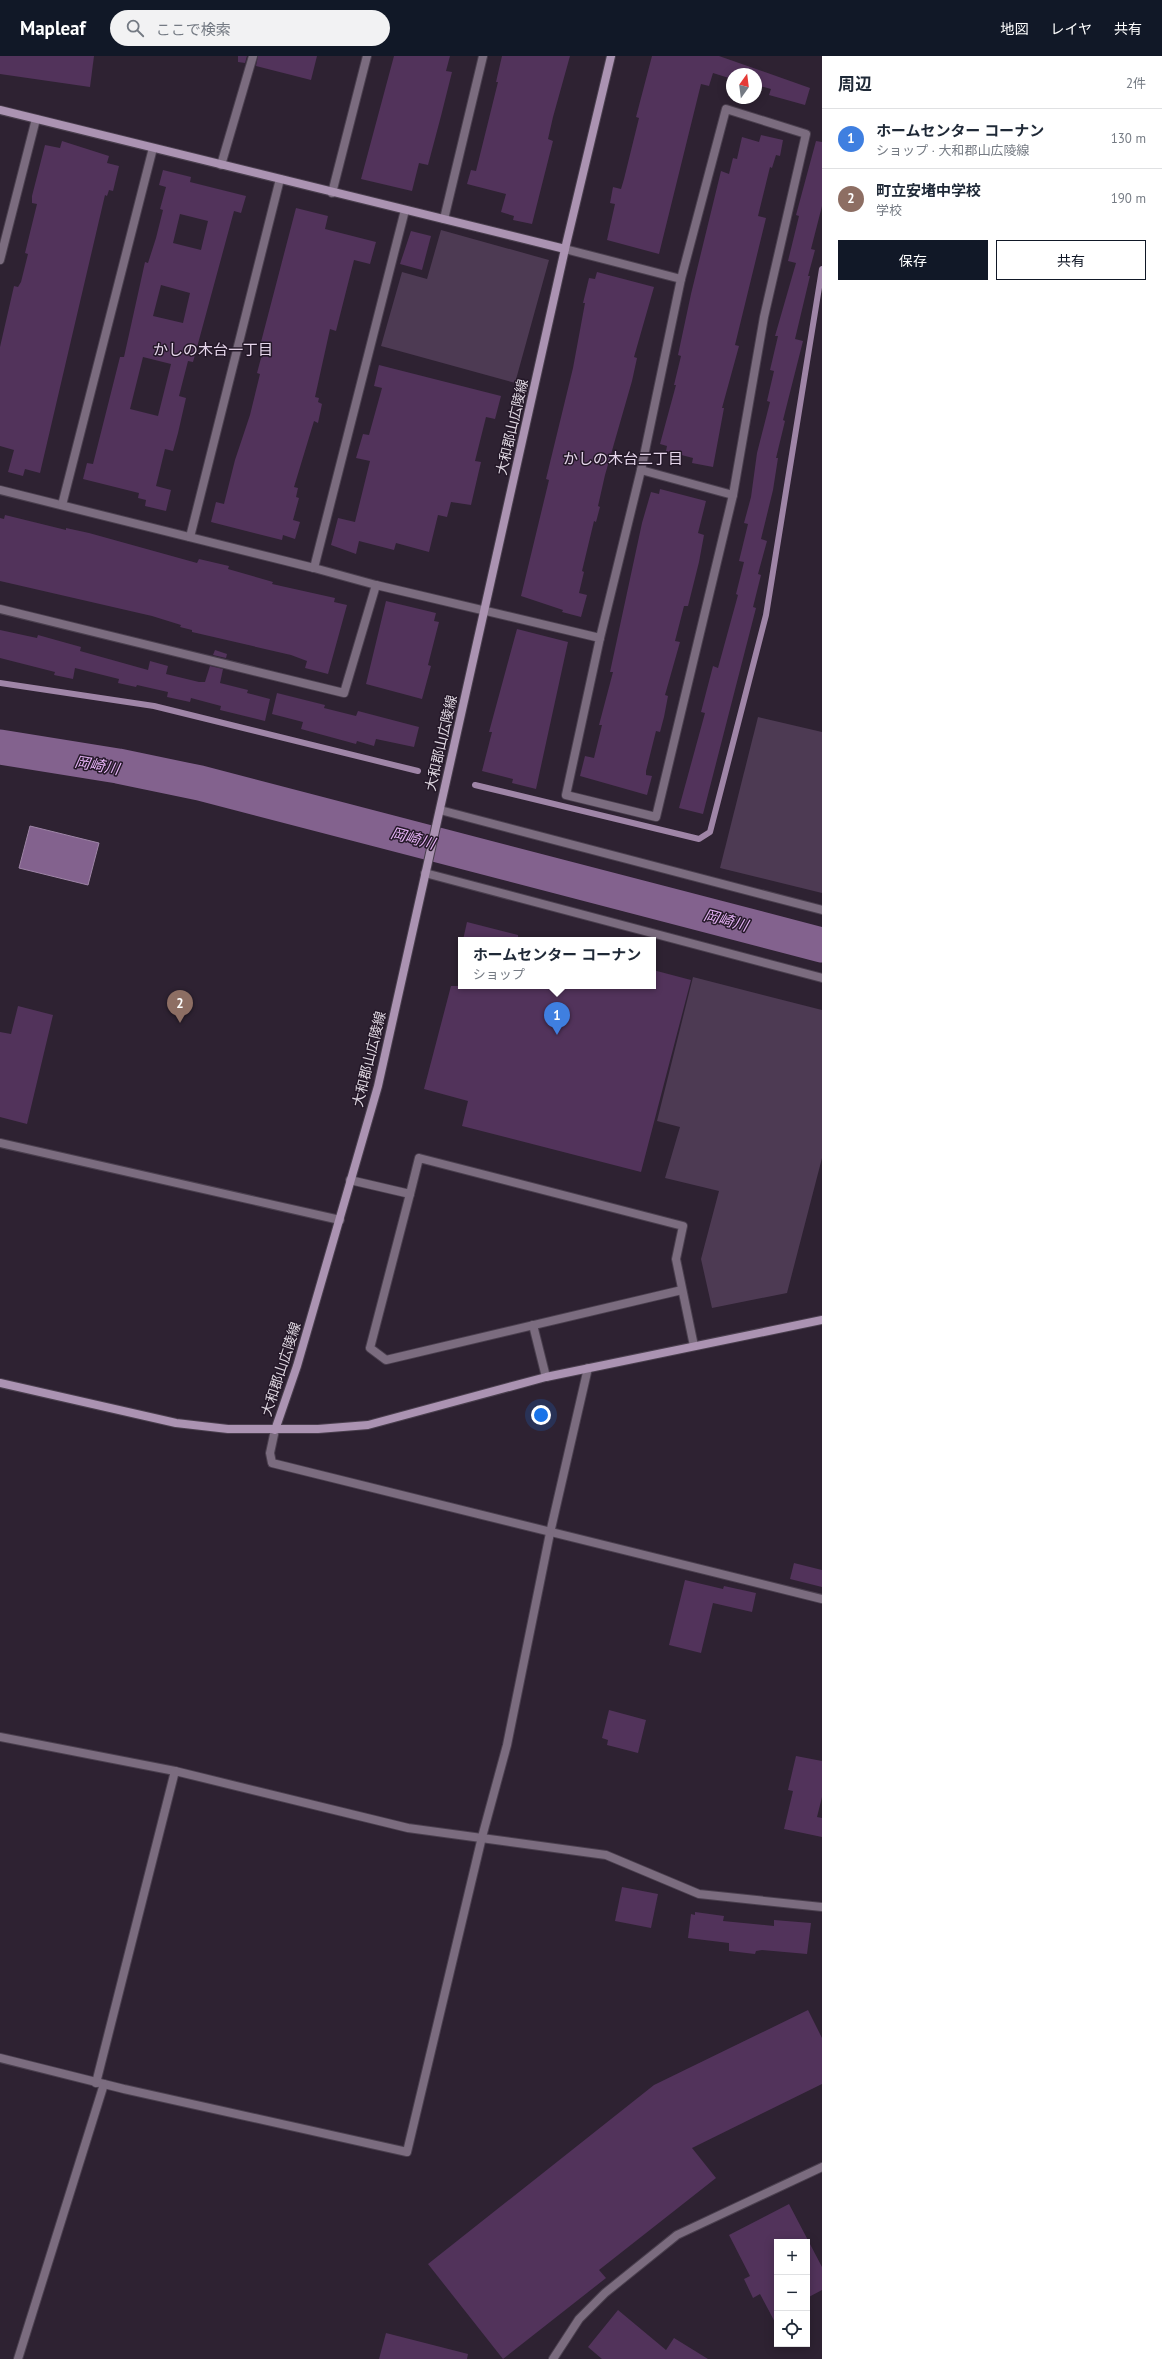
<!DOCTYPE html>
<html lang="ja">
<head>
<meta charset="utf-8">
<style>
  :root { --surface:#fff; --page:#f2f2f3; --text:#1f2937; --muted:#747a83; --line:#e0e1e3; --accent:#111827 }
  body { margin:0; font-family:"PT Sans","Noto Sans JP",sans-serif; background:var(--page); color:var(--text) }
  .controls { position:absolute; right:12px; bottom:12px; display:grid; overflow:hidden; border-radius:0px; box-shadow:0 2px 10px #0003 }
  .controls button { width:36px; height:36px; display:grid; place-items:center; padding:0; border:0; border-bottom:1px solid var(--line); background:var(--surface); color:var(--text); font:20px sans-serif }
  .compass { position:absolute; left:726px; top:12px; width:36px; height:36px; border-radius:50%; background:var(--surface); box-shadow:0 2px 10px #0003; rotate:14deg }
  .you { position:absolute; left:541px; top:1359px; width:14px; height:14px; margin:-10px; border:3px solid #fff; border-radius:50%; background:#1a73e8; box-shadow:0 0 0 6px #1a73e833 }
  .badge { display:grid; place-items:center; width:26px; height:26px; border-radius:50%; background:var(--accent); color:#fff; font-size:13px; font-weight:700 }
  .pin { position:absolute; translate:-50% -33px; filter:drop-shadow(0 1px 2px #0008) }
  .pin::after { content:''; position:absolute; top:21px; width:14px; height:12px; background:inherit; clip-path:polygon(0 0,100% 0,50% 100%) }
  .popup { position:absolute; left:458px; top:881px; width:198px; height:52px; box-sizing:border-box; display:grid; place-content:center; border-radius:0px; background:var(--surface); filter:drop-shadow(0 1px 3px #0005); font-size:13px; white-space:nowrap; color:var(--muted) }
  .popup b { font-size:15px; color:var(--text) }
  .popup::after { content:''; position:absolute; left:50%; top:100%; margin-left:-8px; border:8px solid transparent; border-top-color:var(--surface) }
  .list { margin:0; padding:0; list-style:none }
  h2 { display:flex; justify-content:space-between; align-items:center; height:52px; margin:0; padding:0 16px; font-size:17px }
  h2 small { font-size:13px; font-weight:400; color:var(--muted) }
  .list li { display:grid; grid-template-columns:26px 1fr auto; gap:12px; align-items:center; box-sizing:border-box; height:60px; padding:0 16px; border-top:1px solid var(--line) }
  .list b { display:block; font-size:15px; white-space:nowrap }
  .list p { margin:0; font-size:13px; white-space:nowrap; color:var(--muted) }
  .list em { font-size:13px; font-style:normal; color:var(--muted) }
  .actions { display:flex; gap:8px; padding:12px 16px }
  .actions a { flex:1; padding:9px 0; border:1px solid var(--accent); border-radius:0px; text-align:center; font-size:14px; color:var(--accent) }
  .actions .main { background:var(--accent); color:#fff }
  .icon { flex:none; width:22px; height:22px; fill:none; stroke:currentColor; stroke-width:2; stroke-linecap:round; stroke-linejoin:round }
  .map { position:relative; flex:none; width:822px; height:2303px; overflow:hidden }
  header { display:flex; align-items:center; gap:24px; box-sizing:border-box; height:56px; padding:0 20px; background:var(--accent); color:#fff }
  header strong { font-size:19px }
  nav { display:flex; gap:22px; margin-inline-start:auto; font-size:14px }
  .search { width:280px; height:36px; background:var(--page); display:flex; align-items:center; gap:10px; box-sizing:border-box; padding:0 14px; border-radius:22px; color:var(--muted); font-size:15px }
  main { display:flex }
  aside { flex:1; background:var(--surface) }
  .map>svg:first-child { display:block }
</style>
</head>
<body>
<header>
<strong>Mapleaf</strong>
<div class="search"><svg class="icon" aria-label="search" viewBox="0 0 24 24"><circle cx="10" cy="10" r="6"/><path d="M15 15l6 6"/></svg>ここで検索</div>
<nav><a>地図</a><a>レイヤ</a><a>共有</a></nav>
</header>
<main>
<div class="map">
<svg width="822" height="2303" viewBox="0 0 822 2303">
  <rect width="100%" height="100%" fill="#2e2232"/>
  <!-- green -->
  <g fill="#4d3a53">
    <path d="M441,174L549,204L515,327L381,290L402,216L427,223Z"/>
    <path d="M758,661L822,676V837L720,812Z"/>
    <path d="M693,921L822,954V1102L787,1237L712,1252L701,1203L719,1135L665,1122L680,1071L657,1065Z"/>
  </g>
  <!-- water -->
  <path fill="#83628e" stroke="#9f85a7" d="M30,770L99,787L88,829L19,812Z"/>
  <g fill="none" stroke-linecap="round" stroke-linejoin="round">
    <!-- stream -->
    <g stroke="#9f85a7" stroke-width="6">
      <path d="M0,627L154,650L418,715"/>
      <path d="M475,729L699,783L710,776L766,559L822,213"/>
    </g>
    <!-- river -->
    <path stroke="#83628e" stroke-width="35" d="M0,691L118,710L200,727L822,889"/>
  </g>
  <!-- building -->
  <g fill="#52335b" fill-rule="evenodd">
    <path d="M0,0H94L90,31L0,18Z"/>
    <path d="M238,0H247L245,7L238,6Z"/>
    <path d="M258,0H317L311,24L256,10Z"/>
    <path d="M394,0H450L446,15L452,16L441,60L428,109L419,107L412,135L361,123Z"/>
    <path d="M502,0H570L553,61L548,83L553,85L532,168L513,164L514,160L501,156L506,138L467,128L471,114L476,115L498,26H496Z"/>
    <path d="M652,0H719L810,32L805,49L769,39L771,33L756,29V18H732V23L713,17L709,30L701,28L659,198L607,184L615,148L610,147L613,131L621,133L624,123L639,62L636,61Z"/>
    <path d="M761,79L783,84L780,100L776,99L772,112L770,111L758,160L766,162L735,289L739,290L722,352H724L713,411L692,407L693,402L666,395L667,390L660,388L676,329H674L681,300L678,299L691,238L721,115L729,118L733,102L737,103L742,81L759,86Z"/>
    <path d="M62,85L109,100L107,107L119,110L113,135L109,134L107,140L105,139L40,417L25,413L23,420L8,416L14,394L0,390V291L14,230L18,231L21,226L28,198L25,197L37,148L32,147V140L45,89L60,92Z"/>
    <path d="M816,85L822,86V150L811,193L815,194L808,220H810L795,283L803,285L783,364L785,365L776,402H778L773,434L761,483L767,485L758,518L761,519L753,551L756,552L703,758L679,752L705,657L701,656L713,610L718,612L738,539L736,538L744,506L739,505L748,468L744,467L751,441L757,397L770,346L767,345L774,315L770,314L778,280H775L796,207L788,205L799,160L796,159Z"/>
    <path d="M163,114L191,121L190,126L246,140L241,157L234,155L193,306L188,305L179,340L186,342L178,377L173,395L165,393L156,430L171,434L166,455L145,450L146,444L138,442L139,437L83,423L87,407L93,408L120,301H124L145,206L148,207L156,182L163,154L160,153L166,131L159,129ZM180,158L208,165L201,194L173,187ZM161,229L190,237L183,267L153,260ZM143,301L171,308L158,360L130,353Z"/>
    <path d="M296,152L328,160L325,173L376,186L370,208L354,204L336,275L330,273L315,341L319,342L318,346L322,348L318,367L314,365L294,431L298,432L296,441L299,442L293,464L300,466L295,483L283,479L282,484L211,466L216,446L224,448L235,404L250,359L260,318L257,317L265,287L261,286Z"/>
    <path d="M411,175L431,180L422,214L400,208Z"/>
    <path d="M597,216L654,231L634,301L637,302L632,325L605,419L598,450L600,451L596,466L594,465L582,515L584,516L579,537L587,539L581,561L562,556L563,554L521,540L549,424L546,423L573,312L585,247H583L589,222L595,223Z"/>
    <path d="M379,309L501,340L495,363L486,361L475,405L481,406L471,449L451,446L447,461L438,459L429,496L396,487L394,494L359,485L356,498L331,489L338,462L355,466L370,405L356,402L363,378L369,379L382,332L374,330Z"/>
    <path d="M660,433L706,445L698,477L704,479L699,506L688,550H684L675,585L680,586L665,639L668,640L664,661L660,676L656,675L646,715V719L652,720L647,739L580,720L585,700L594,702L602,669H599L613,616H610L642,467L651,436L659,438Z"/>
    <path d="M5,459L66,474V472L89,477L197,507L199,503L229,510L228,513L273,526L272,528L335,542L334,546L347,549L328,618L305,612L307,605L291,599L192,576V574L180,571L181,569L152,560L0,525V462L4,463Z"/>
    <path d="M386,545L436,557L434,565L439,566L428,609L431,610L422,643L366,628Z"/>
    <path d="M517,573L568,586L536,733L512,727L513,723L482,715L492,676H489Z"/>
    <path d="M0,574L37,582L38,579L81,591L80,595L148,614L150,605L168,610L166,618L199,626H205L210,610L223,613L220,627L248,634L247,637L270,643L265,665L220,654L221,650L191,642L190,646L167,641L168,636L137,629L136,631L118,627L119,623L75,612L73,623L54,619L55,616L0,602Z"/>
    <path d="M215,594L227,598L226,602L213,599Z"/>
    <path d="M277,637L325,649L324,652L356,660L358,655L419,671L414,691L376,683L374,690L357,685L356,688L301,673L303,666L272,658Z"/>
    <path d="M467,866L518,879V884H463Z"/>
    <path d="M653,914L691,924L641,1116L462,1070L468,1045L424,1033L451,930H653Z"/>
    <path d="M18,950L53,959L27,1068L0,1061V976L11,978Z"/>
    <path d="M794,1507L822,1514V1531L790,1523Z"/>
    <path d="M685,1524L723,1533L724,1530L756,1537L752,1556L713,1547L701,1597L669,1589Z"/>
    <path d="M609,1654L646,1664L638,1697L607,1689L608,1684L602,1682Z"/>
    <path d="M796,1700L822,1705V1741L817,1761L822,1762V1781L784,1773L793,1735L788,1734Z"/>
    <path d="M622,1831L658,1838L651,1872L615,1865Z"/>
    <path d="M695,1856L724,1860L723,1865L774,1870V1864L811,1867L807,1898L762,1894L756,1895L755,1898L729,1895V1887L688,1882L691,1858L695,1859Z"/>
    <path d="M808,1954L822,1982V2028L692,2092L716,2122L599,2214L606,2222L503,2303L428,2208L654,2029Z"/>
    <path d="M789,2148L822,2211V2234L807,2242V2186H777V2270L760,2238L753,2242L744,2223L750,2220L729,2179Z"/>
    <path d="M618,2254L666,2294L674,2282L708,2303H602L588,2291Z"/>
    <path d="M386,2277L468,2298L467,2303H379Z"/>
  </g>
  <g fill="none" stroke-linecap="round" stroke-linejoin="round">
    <!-- lane casing -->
    <g stroke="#4a3f4e" stroke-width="10">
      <g id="lane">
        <path d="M350,1124L410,1138L419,1102L683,1170L676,1203L694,1290"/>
        <path d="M410,1138L370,1292L386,1304L682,1234"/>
        <path d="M533,1269L546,1321"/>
      </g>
    </g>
    <!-- street casing -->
    <g stroke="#4a3f4e" stroke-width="10">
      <g id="street">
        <path d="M726,53L806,78L764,261L733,439L656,761L566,739L600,582L641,414L681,223Z"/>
        <path d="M221,109L253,0"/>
        <path d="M332,137L367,0"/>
        <path d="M444,163L483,0"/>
        <path d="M565,193L681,223"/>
        <path d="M0,204L36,63"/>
        <path d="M641,414L733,439"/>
        <path d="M0,434L314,512L376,529L600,582"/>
        <path d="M62,449L153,92"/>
        <path d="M190,481L280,123"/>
        <path d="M314,512L405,154"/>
        <path d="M0,553L344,637L376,529"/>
        <path d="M440,754L822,854"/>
        <path d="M425,817L822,922"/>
        <path d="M0,1087L340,1164"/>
        <path d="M275,1374L270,1397L272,1407L822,1543"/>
        <path d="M0,1681L175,1715L408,1772L606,1799L699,1838L822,1851"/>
        <path d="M0,2002L124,2033L407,2096L482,1781L507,1689L550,1477L588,1312"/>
        <path d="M96,2027L175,1715"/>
        <path d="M18,2303L104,2028"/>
        <path d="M553,2303L579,2263L605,2237L677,2179L822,2111"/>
      </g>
    </g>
    <!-- secondary casing -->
    <g stroke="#4a3f4e" stroke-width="10">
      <g id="secondary">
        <path d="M0,54L565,193"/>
        <path d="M0,1327L176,1367L228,1373H318L368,1369L546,1321L822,1264"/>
        <path d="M275,1374L297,1310L378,1030L565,193L611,0"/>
      </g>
    </g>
    <!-- lane -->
    <use href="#lane" stroke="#7b6c7f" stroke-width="8"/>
    <!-- street -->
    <use href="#street" stroke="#7b6c7f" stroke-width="8"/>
    <!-- secondary -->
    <use href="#secondary" stroke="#ab93b2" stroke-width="8"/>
  </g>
  <g text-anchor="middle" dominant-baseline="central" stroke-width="3" stroke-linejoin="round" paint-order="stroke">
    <!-- street labels -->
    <g font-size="14" fill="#dfd7e1" stroke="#241828">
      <text transform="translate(512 371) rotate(-77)">大和郡山広陵線</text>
      <text transform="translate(441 687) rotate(-77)">大和郡山広陵線</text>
      <text transform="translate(369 1003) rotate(-76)">大和郡山広陵線</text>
      <text transform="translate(281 1313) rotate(-72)">大和郡山広陵線</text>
    </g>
    <!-- neighbourhood labels -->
    <g font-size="15" fill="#e6d6eb" stroke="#241828">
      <text x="213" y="293">かしの木台一丁目</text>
      <text x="623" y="402">かしの木台二丁目</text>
    </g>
    <!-- water labels -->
    <g font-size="15" font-style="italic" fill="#e6b3f6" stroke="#241828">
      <text transform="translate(97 709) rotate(10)">岡崎川</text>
      <text transform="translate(413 782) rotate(15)">岡崎川</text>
      <text transform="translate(726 864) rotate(15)">岡崎川</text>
    </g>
  </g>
</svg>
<div class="controls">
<button>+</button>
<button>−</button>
<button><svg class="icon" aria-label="locate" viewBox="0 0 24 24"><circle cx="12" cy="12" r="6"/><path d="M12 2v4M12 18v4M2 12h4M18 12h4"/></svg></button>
</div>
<svg class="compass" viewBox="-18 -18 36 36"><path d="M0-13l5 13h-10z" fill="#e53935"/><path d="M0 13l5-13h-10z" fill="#747a83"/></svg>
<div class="you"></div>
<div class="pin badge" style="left:557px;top:979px;background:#3f7fe0">1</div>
<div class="popup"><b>ホームセンター コーナン</b>ショップ</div>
<div class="pin badge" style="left:180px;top:967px;background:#8d6e63">2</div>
</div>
<aside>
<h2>周辺<small>2件</small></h2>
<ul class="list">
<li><span class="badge" style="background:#3f7fe0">1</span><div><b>ホームセンター コーナン</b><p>ショップ · 大和郡山広陵線</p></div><em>130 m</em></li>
<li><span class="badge" style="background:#8d6e63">2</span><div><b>町立安堵中学校</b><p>学校</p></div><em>190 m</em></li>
</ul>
<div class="actions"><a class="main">保存</a><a>共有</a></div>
</aside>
</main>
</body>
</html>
